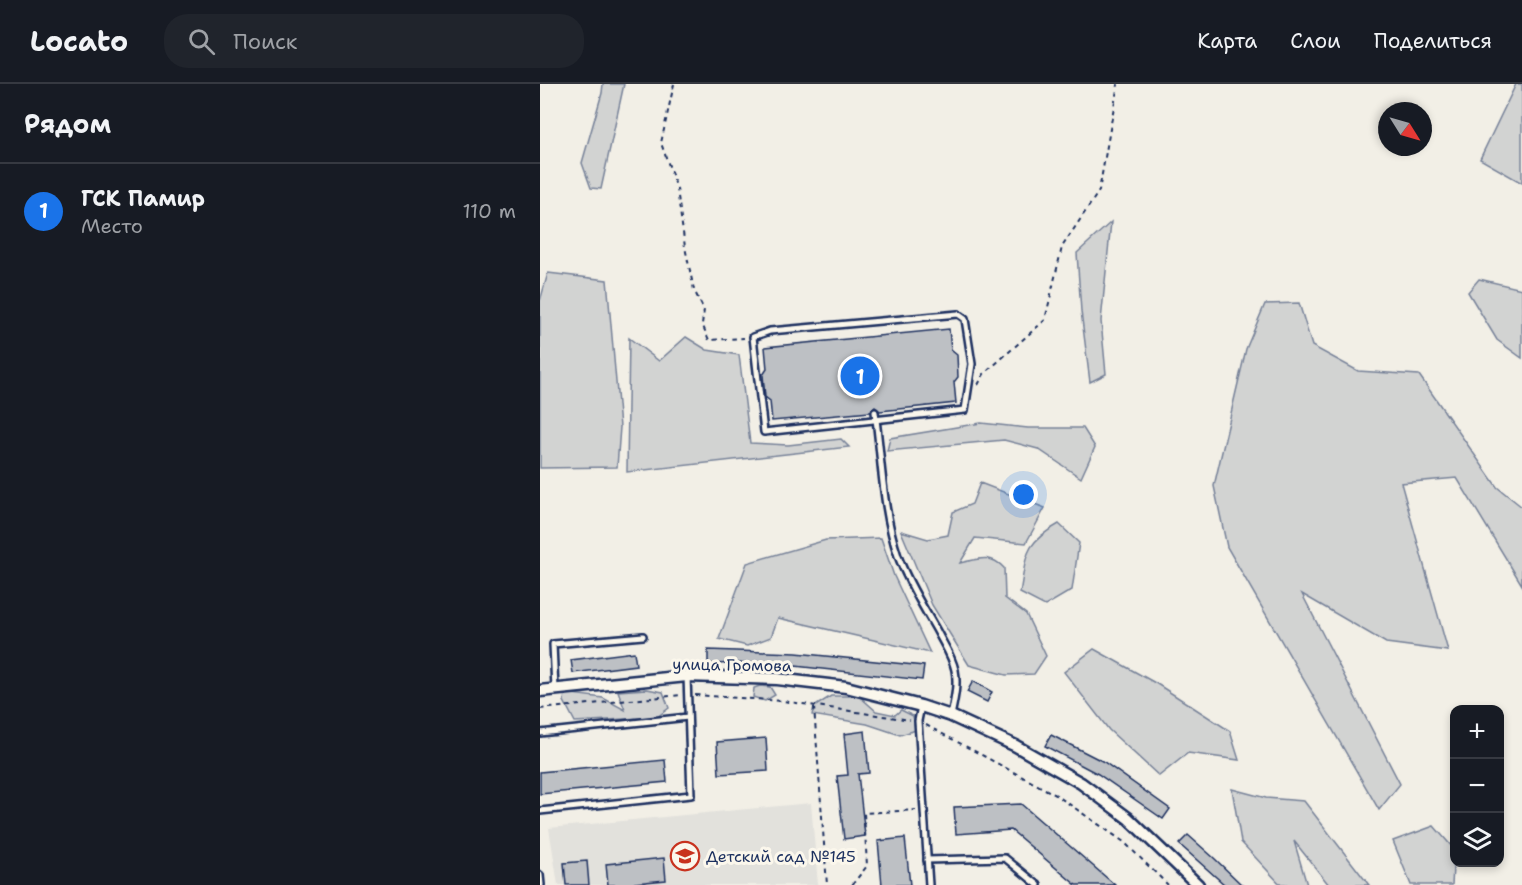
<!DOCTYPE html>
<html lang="ru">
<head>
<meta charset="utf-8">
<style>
  :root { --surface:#171b24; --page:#20242c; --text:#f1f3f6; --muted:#9ea1a6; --line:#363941; --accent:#1a73e8 }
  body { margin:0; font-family:"Shantell Sans",sans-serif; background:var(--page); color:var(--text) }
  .controls { position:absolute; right:18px; bottom:18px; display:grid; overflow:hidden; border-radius:12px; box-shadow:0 3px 9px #0003 }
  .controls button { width:54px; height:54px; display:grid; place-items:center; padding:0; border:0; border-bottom:2px solid var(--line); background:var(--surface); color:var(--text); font:30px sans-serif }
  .compass { position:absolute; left:838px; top:18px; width:54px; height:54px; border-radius:50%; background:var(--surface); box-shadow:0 3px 9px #0003; rotate:127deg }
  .you { position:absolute; left:484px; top:411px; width:21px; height:21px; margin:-15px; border:4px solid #fff; border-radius:50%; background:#1a73e8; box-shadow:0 0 0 9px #1a73e833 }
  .badge { display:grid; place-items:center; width:39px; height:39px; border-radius:50%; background:var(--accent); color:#fff; font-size:20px; font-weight:700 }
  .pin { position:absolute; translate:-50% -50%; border:3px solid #fff; box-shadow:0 2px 6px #0006 }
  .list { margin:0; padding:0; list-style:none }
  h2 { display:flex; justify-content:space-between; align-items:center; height:78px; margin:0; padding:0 24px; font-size:26px }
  h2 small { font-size:20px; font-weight:400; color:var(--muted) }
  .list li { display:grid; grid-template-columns:39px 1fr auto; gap:18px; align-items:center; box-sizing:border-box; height:96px; padding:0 24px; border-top:2px solid var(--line) }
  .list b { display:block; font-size:22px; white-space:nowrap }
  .list p { margin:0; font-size:20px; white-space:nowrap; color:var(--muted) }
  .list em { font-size:20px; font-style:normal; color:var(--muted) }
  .icon { flex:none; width:33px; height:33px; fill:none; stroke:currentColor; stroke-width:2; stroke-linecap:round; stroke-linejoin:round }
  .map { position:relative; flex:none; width:982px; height:801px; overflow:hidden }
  header { display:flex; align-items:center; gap:36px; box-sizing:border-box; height:84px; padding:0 30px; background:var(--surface); border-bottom:2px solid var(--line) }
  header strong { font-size:28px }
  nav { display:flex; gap:33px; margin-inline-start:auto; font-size:21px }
  .search { width:420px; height:54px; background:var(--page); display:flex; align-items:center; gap:15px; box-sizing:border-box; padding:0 21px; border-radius:24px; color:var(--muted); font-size:22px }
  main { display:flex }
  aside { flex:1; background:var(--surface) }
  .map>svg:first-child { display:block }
</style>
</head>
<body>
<header>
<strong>Locato</strong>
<div class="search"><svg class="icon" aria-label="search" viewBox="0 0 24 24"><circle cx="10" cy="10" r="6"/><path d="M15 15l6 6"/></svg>Поиск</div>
<nav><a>Карта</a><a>Слои</a><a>Поделиться</a></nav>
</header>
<main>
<aside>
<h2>Рядом<small></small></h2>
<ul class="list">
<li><span class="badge">1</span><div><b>ГСК Памир</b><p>Место</p></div><em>110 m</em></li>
</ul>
</aside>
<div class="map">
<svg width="982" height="801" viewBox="0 0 982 801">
  <rect width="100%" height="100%" fill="#f2efe6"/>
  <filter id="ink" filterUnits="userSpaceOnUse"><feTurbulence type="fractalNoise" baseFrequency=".0167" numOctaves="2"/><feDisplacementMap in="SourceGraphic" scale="12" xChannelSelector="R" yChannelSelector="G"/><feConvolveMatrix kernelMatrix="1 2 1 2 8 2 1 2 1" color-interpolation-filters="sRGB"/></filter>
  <g filter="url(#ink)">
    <!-- built -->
    <path fill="#e2e1dc" d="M271,719L278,801H18L9,744Z"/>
    <!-- green -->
    <g fill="#d2d3d2" stroke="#768198" stroke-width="1.5">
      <path d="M63,0H84L61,105L51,104L42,79L62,9Z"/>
      <path d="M976,0H982V99L940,75Z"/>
      <path d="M571,138L561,237L566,290L550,298L541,227L537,169Z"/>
      <path d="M8,189L67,196L80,343L77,383L0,384V217Z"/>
      <path d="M939,195L982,205V274L957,256L928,208Z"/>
      <path d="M759,219L772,262L818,287L879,291L957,403L982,423V501L917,394L861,399L908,567L846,559L762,510L860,700L839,726L687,463L674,402L706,265L725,220Z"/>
      <path d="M146,253L167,266L199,271L210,359L248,361L301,355L309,363L87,388L89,254L119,277Z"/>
      <path d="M441,339L488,344H543L555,363L541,394L498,365L464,356L347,367L350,354Z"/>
      <path d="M440,399L505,424L486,459L435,454L420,479C438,475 450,469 464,484L465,514L486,530L506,572L494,590L466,591L429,581L392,521L361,447L388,455L408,451L413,428L432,420Z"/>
      <path d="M519,440L539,459L532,506L505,522L480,509C487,471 483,460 519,440Z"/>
      <path d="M341,454L354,492L390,569L238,534L231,553L207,562L179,555L207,479L286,456Z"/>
      <path d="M554,565L617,600L690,647L699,676L648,669L619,692L569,646L524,588Z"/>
      <path d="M220,602L230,603L235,611L225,617L213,613L214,604Z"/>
      <path d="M107,605L123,608L129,624L117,633L35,638L24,617L25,609L63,614L85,626L78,607Z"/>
      <path d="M291,612H319L336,627L355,631L361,626L373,632L376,646L360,651L327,640L272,631L274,623Z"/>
      <path d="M692,705L726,714L764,717L829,801H789L754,757L767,801H741L701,758Z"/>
      <path d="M894,742L914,765L912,801H871L853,757Z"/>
    </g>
    <!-- building -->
    <g fill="#bdc0c4" stroke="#1b2f5e" stroke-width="1.5">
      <path d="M409,245L411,266L417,271L418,293L414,298L416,319L340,327L335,323L330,328L232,337L230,317L225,313L223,291L227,285L225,263Z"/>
      <path d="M168,566L256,569L384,582L382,596L255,582L212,579L168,580Z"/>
      <path d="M94,568L96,581L33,589L31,576Z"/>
      <path d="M433,597L452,608L447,618L427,608Z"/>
      <path d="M325,647L329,689L318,690L325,752L304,755L297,692L308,691L304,650Z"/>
      <path d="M511,651L564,678L630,725L623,735L558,690L505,662Z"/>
      <path d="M226,654L228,687L179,690L177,658Z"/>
      <path d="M125,676L127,698L0,710V688Z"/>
      <path d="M481,720L575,801H536L471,746L416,750L414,723Z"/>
      <path d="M648,751L674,774L702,801H685L639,760Z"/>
      <path d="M365,754L370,801H342L338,757Z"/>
      <path d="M124,774L126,796L95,799L96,801H68L66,780Z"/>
      <path d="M47,777L49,801H26L24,779Z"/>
    </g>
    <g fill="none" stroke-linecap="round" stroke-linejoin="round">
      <!-- lane casing -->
      <g stroke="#1b2f5e" stroke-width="10">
        <g id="lane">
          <path d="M418,230L425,235L432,280L425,326L224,348L213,253L230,247Z"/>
          <path d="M335,328C342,376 342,425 358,472C368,499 384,524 398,549C404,561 412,572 415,586C418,601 414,617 411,632"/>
          <path d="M15,605L13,560L103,552"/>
          <path d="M381,622L378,637L389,801"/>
          <path d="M0,649L148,633"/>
          <path d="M0,727L151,711L147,592"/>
          <path d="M387,776L465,774L498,801"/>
          <path d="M0,791L1,801"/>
        </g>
      </g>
      <!-- street casing -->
      <g stroke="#1b2f5e" stroke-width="15">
        <path id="street" d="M0,607L147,592L237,595L306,603L381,622L411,632L476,662L541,699L588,734L658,801"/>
      </g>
      <!-- path -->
      <g stroke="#1b2f5e" stroke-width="2" stroke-dasharray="4.5 4.5" stroke-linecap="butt">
        <path d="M134,0L121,59L137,105L145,163L154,206L164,226L162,240L169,256L204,254"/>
        <path d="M438,301L444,290L505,236L522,163L559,107L578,0"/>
        <path d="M155,611L243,617L370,636"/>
        <path d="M274,623L287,801"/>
        <path d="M0,625L141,611"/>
        <path d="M386,641L516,711L584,758L628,801"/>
        <path d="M312,801L327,782L324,729L376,726"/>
      </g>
      <!-- lane -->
      <use href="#lane" stroke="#fbf7ec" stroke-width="5"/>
      <!-- street -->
      <use href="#street" stroke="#fbf7ec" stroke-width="10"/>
    </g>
  </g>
  <!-- icons -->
  <defs>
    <g id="school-ring" transform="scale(1.5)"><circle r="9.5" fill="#fbf7ec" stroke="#c8321e" stroke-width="1.5"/><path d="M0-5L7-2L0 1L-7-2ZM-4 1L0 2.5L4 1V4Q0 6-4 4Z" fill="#c8321e"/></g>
  </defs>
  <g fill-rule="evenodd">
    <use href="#school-ring" x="145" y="772"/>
  </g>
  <g text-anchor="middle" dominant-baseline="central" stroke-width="6" stroke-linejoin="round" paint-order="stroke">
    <!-- street labels -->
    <g font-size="16" fill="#1b2f5e" stroke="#fbf7ec">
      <text transform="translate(192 581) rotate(1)">улица Громова</text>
    </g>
    <!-- poi labels -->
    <g font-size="16" fill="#1b2f5e" stroke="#fbf7ec" text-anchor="start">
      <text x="166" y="772">Детский сад №145</text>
    </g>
  </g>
</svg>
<div class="controls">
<button>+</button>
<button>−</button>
<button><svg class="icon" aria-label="layers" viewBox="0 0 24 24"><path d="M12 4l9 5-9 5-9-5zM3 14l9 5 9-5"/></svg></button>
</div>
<svg class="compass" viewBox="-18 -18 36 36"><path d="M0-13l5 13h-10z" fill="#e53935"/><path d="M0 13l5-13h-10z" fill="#9ea1a6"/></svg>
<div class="you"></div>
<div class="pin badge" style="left:320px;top:292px">1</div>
</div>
</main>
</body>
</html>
